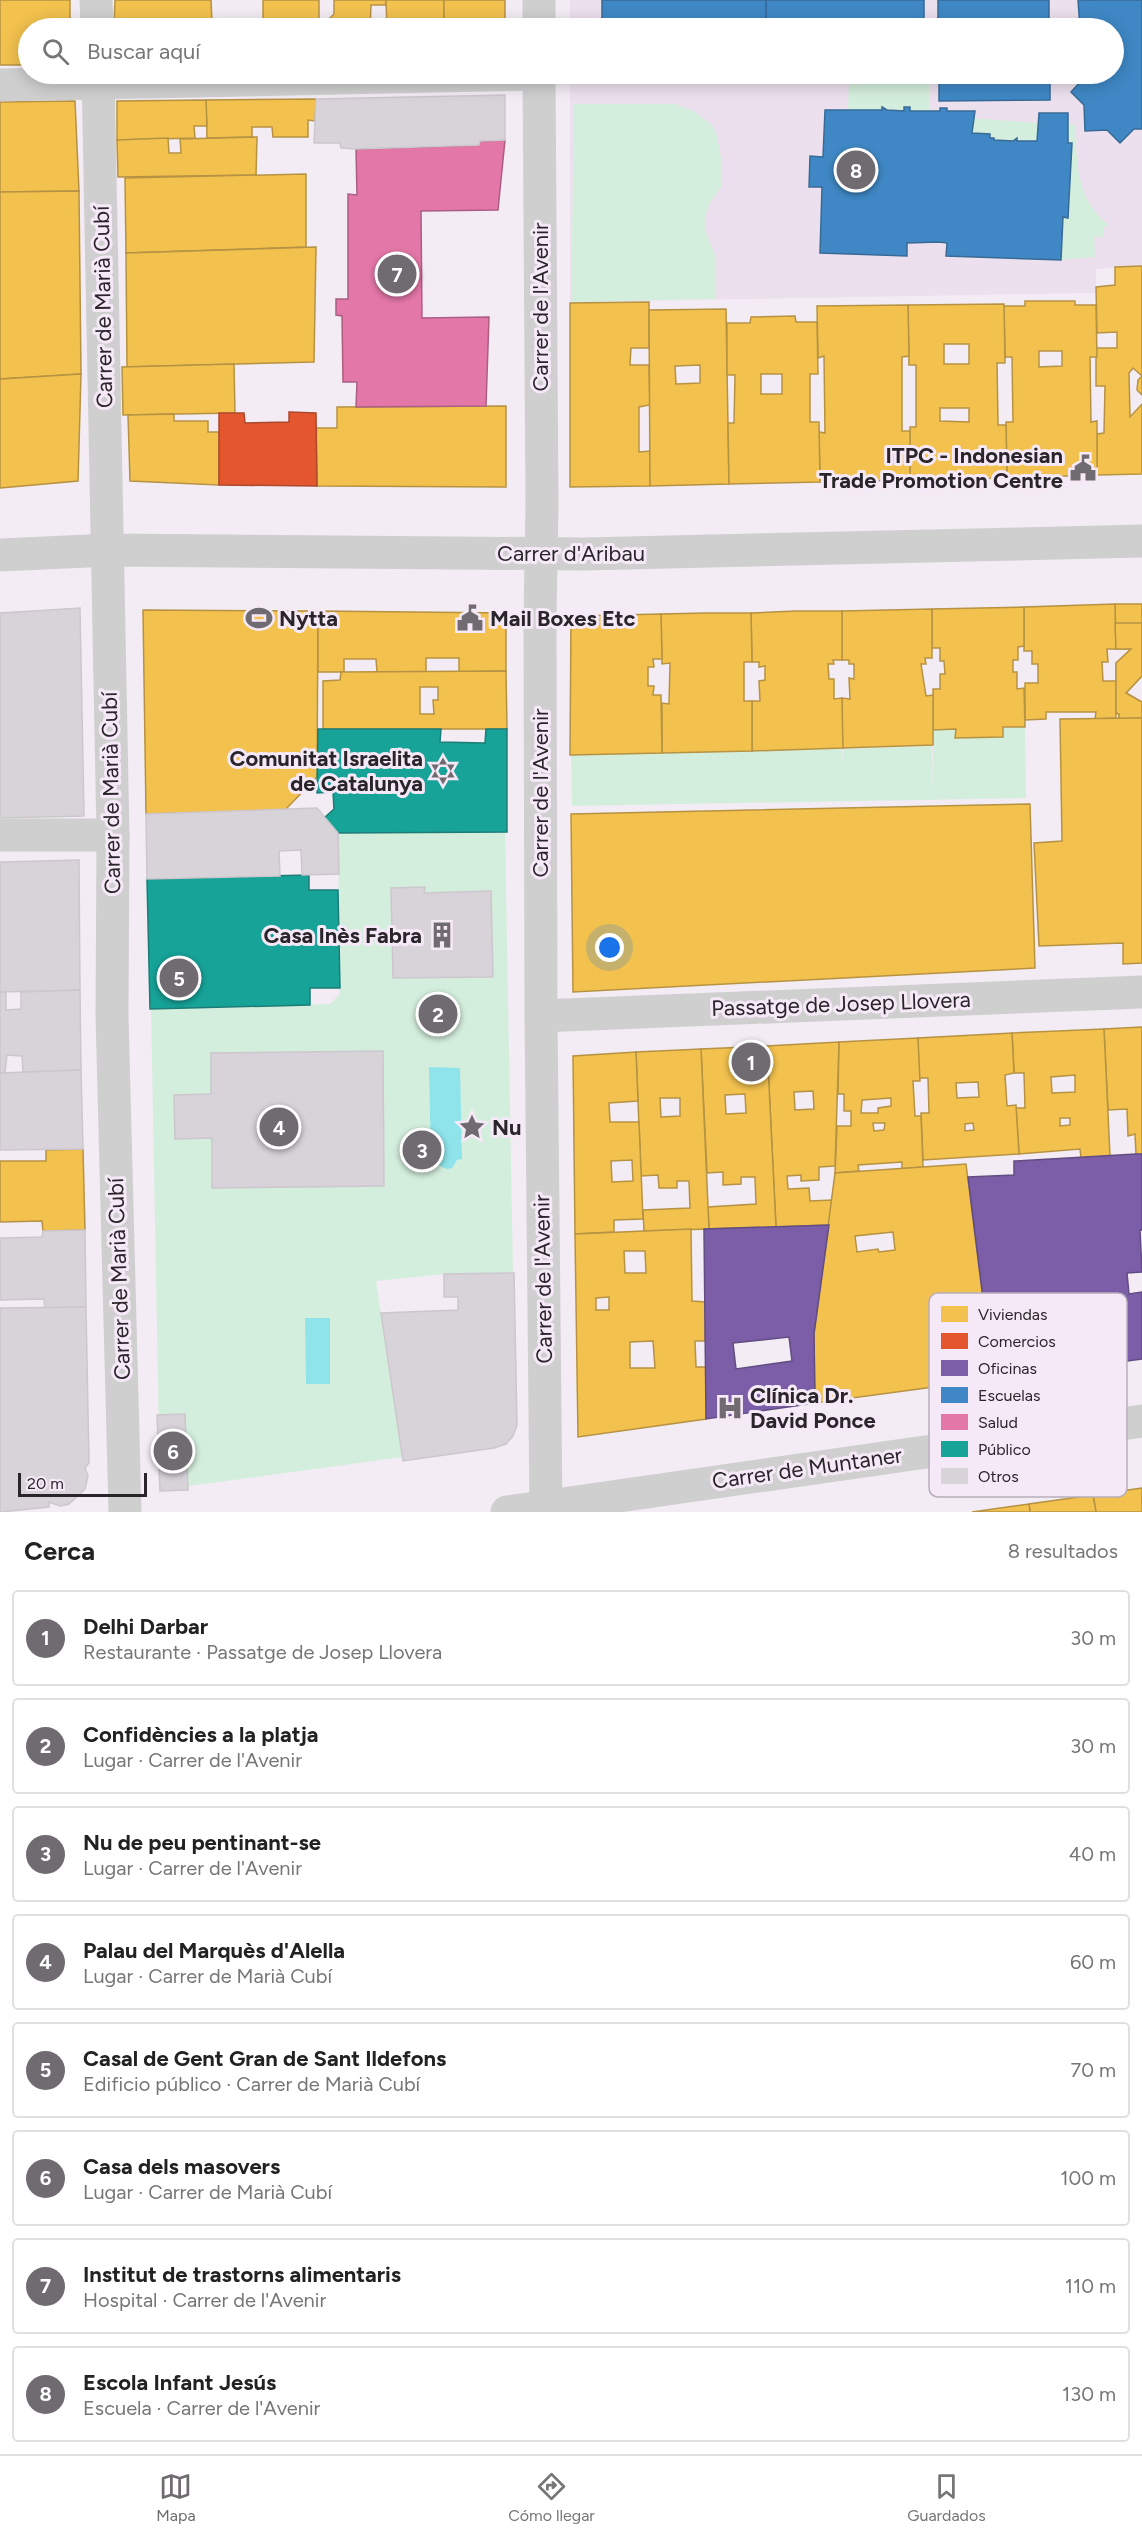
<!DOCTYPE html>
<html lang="es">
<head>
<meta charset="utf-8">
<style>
  :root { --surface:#fff; --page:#f6f6f6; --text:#222; --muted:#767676; --line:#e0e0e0; --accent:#706b71 }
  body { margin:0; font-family:Figtree,sans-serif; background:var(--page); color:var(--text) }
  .scale { position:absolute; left:18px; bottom:15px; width:129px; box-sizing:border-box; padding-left:6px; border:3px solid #29252a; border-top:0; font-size:16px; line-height:21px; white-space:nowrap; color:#29252a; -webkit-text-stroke:4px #f6e9f7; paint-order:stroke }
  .you { position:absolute; left:610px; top:948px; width:21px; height:21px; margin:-15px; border:4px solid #fff; border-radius:50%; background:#1a73e8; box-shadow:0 0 0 9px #1a73e833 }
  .badge { display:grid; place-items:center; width:39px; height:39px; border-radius:50%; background:var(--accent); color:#fff; font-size:20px; font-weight:700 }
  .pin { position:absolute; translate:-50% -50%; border:3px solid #fff; box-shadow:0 2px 6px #0006 }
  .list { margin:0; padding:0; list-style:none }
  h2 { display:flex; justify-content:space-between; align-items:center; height:78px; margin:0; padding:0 24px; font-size:26px }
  h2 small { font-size:20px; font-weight:400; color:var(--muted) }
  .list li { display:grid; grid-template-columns:39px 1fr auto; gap:18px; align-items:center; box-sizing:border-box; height:96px; margin:0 12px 12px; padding:0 12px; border:2px solid var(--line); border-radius:6px }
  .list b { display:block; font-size:22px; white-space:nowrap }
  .list p { margin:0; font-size:20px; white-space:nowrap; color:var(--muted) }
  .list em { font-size:20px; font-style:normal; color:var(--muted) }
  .icon { flex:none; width:33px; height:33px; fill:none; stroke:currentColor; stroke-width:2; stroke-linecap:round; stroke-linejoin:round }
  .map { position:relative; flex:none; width:1142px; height:1512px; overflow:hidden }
  .search { position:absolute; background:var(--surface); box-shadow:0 3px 15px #0003; left:18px; right:18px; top:18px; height:66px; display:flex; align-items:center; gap:15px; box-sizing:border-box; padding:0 21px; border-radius:33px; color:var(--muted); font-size:22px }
  .sheet { height:942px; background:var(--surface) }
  nav { display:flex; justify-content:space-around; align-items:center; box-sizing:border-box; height:84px; border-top:2px solid var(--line); background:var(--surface); font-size:16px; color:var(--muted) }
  nav a { display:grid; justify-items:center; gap:3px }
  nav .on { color:var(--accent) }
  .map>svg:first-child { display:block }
</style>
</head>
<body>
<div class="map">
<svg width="1142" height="1512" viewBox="0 0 1142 1512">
  <rect width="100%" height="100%" fill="#f3ecf4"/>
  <!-- built -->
  <path fill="#ede0ee" d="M570,0H1142V266L1096,269V293L570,302V74H1114V28H570Z"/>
  <!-- green -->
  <g fill="#d4eedd">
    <path d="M849,74H930V111H910V107L904,111L883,108L882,110H848Z"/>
    <path d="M574,104H675L694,111L712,125L717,136L722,163V186L711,201L706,214L705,230L716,257L715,299L571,302Z"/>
    <path d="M972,118L1038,123L1037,141H1017V138L1013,141L994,140V138H990V134L972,133Z"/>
    <path d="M1068,124L1075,125C1077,164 1076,200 1110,226L1103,227L1104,237H1094L1095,257L1061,260L1063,217L1068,218L1071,143H1068Z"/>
    <path d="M1025,727L1026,798L572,806L571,755L842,748L843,764V749L932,746L933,798V730L956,729L955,737H1003V728Z"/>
    <path d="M505,831L513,1273L444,1274L376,1281L403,1457L189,1486L188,1490L160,1491L151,1009L330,1004L339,995L340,988L338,833Z"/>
  </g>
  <!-- water -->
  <g fill="#8ee4ea">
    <path d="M429,1067L460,1068L462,1159L457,1160L452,1168L447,1169L438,1165L437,1160H431Z"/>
    <path d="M305,1318H330V1384H306Z"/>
  </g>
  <!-- homes -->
  <g fill="#f2c14e" stroke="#b69243" stroke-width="1.5" fill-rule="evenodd">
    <path d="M0,0H70V28H28V65H0Z"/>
    <path d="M115,0H211L212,24L114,26Z"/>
    <rect x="263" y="0" width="56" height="28"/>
    <path d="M334,0H386V5H371L370,28H319V20L327,21L334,14Z"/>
    <path d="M386,0H444V28H387Z"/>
    <rect x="444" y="0" width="61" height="28"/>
    <path d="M263,24V28H219L218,25Z"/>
    <path d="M196,25V28H115L114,26Z"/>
    <path d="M316,99L315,121L308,120V137H273L272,127H252V137L207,138L206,100Z"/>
    <path d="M206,100L207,126H194L195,138L117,140V101Z"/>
    <path d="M75,101L79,191L0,192V102Z"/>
    <path d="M257,137L256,175L118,177L117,140L168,138L169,153H181L180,139Z"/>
    <path d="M306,174V247L126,253L125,178Z"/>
    <path d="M79,191L81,374L0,379V192Z"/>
    <path d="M316,247L314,362L127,367L126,253Z"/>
    <path d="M1142,266V395L1137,390L1138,380L1142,376L1133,368L1129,373L1130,417L1142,404V474L1097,475V434L1104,433L1105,386H1096V348H1117V332L1097,333L1096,287L1115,285V267Z"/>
    <path d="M1025,301H1075V305H1096L1097,357H1090L1091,422L1097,421V475L1007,478L1006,422H1013L1012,357H1005L1004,306H1025ZM1039,351H1062V366L1039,367Z"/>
    <path d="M649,302V348H631L630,365H649L650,405L639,407V452L650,451V486L570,487V303Z"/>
    <path d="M1004,304L1005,363H997L998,425H1006L1007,478L910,480V427H916V365H909L908,305ZM944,344H969V364H944ZM940,408H969V422L940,421Z"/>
    <path d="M908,305L909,356L902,357V431H910V480L820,482L819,432L825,433L824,356L818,358L817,306Z"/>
    <path d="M726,309L729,484L650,486L649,310ZM700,365V383L676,384L675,366Z"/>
    <path d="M795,316L796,322H817L818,374H810V422H819L820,482L729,484L728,423H734L735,375H727V323H750L751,317ZM761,374H782V394H761Z"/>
    <path d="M234,364L235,413L123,415L122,367Z"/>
    <path d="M81,374L78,481L0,488V379Z"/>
    <path d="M506,406V487L317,486L316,428H337V407Z"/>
    <path d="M174,414V421H208V432H219V485L130,481L128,415Z"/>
    <path d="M1115,604H1142V676L1126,693L1142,702V718L1119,719V714L1116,713V663L1131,649H1116Z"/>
    <path d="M1115,604L1116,649H1107L1108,662H1102L1103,681H1116V718L1095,719L1096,712H1046V719L1025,720V683H1038V664H1032V651H1024V607Z"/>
    <path d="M1024,607V646L1018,647V660H1013V672H1017V689L1024,688L1025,727H1003V737L955,738L956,729L933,730V689H940V674H945L944,661H940V648H932V609Z"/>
    <path d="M932,609V658H925L926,664H921L926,696L933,695V745L842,748V698L850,699L849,678L854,679V664H849V660H842V611Z"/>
    <path d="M143,610L318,611L317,777L284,811L146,814Z"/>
    <path d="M318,611L506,613V671L459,672V658H426V672H377L376,659H344V672H318Z"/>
    <path d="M796,611H842V660H833L834,664H828L829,679H834V699L842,698L843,748L752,751V701H760L759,681L765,680V666L759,667V662H752L751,613Z"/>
    <path d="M706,613H751L752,662H744V701H752V751L662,753V703L669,704L670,663L662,664L661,614Z"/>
    <path d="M661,614L662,659H653L654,667H648V686H654L653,695H661L662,753L570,755L571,616Z"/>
    <path d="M1115,623H1142V676L1126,693L1142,702V718L1119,719V714L1116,713V663L1131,649H1116Z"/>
    <path d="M506,671L507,729H323V681L340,680L341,672ZM420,687H438V700H433L434,714H420Z"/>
    <path d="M1135,718H1142V963L1123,964V943L1039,946L1034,843L1062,841L1060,719Z"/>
    <path d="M1030,804L1035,968L573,992L571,814Z"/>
    <path d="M1142,1027V1154H1136L1135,1134L1128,1136L1127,1109L1108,1110L1104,1029Z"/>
    <path d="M1104,1029L1110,1156L1081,1158L1080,1149L1019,1154L1016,1108H1025L1024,1073H1014L1012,1033ZM1075,1075V1092L1052,1093L1051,1077ZM1060,1118H1070V1125L1060,1126Z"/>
    <path d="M1012,1033L1014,1073L1005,1075L1007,1106L1016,1105L1019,1154L923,1160L921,1113H929L928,1078H919L918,1038ZM978,1082L979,1097L957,1098L956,1083ZM973,1123L974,1130L965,1131V1124Z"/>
    <path d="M918,1038L920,1081H913L915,1116H921L923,1167L902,1169V1162L858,1165L859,1171L835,1173L837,1126H851V1111H844V1094H838L839,1042ZM891,1098V1106L878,1108V1113H861L862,1100ZM873,1123H885L884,1130L874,1131Z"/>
    <path d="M839,1042L835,1166L819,1167V1180L801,1181V1175L787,1176L788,1189L809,1188L810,1201L832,1200L829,1225L776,1227L767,1046ZM813,1091L814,1109L795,1110L794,1092Z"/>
    <path d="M767,1046L776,1227L709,1229L708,1207L756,1204L755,1177H741V1184L723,1185V1172L707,1173L701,1049ZM745,1094L746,1113L726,1114L725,1095Z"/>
    <path d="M701,1049L709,1229L644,1231L643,1210L690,1208L689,1181H677V1188H659L658,1175L641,1176L636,1052ZM660,1098H680V1116L661,1117Z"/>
    <path d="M636,1052L638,1101L609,1103L610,1122H639L643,1219L614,1220V1232L575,1234L573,1056ZM632,1160L633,1181L612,1182L611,1161Z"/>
    <path d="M83,1149L85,1230L43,1231L42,1221L0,1222V1161H46V1150Z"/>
    <path d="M966,1164L993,1379L815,1403L814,1334L835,1173ZM893,1232L895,1250L879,1252L878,1249L857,1252L855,1236Z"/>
    <path d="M691,1229L692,1301L705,1302V1341H695L696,1367H706V1419L578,1437L575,1234ZM624,1251H645L646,1273H625ZM609,1297V1310H596V1298ZM653,1341L655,1368H630V1342Z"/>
    <path d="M1142,1488V1512H1096L1093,1495Z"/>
    <path d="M1093,1495L1096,1512H1030L1029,1504Z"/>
    <path d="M1029,1504L1030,1512H972Z"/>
  </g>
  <!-- shops -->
  <path fill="#e4572e" stroke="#ac482d" stroke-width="1.5" d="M289,412L316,413L317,486L219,485V413H244L245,423L289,422Z"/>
  <!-- offices -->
  <g fill="#7b5ea7" stroke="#624d82" stroke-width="1.5" fill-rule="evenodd">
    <path d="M1136,1154H1142V1230H1140L1142,1272L1127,1273L1129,1294L1142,1292V1359L993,1379L968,1177L1014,1175V1161Z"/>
    <path d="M829,1225L814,1334L815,1403L706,1419L704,1229ZM789,1337L792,1361L736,1369L733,1343Z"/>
  </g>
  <!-- schools -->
  <g fill="#3f88c5" stroke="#386a96" stroke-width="1.5">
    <rect x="602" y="0" width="164" height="28"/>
    <rect x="766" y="0" width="158" height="28"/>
    <rect x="938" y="0" width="111" height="28"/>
    <path d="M1078,0H1142V129H1134L1120,143L1107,130L1085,131L1084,105L1071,92L1082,80V74H1114V28H1080Z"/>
    <path d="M939,74H1050V100L939,101Z"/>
    <path d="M882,107L887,110L904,111V107H910V111H940V108H947V111H975L972,133L990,134V138H994V140L1013,141L1017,138V141H1037L1039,113H1068V143H1072L1068,218L1063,217L1061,260L946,256L947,243L939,242L907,243V256L820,253L822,187H809L810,156L823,157L825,110H882Z"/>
  </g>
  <!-- health -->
  <path fill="#e377a8" stroke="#ab5e82" stroke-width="1.5" d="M505,140L498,210L421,211L422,318L489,317L486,406L356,407L357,382H343L342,316L336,315V299H348V194L357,195L356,149L479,145L480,141Z"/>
  <!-- public -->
  <g fill="#17a398" stroke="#1c7d77" stroke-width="1.5">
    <path d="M318,729H441L440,742L485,743L486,729H507V832L337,833L324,818L334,809L333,792L317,793Z"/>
    <path d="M309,875V890H338L340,988H310V1005L150,1009L147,879Z"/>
  </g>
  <!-- building -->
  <g fill="#d8d3d9" stroke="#ccc7cd" stroke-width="1.5">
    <path d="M505,95V140L480,141L479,145L356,149L341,148L340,143H314L316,99Z"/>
    <path d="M80,608L84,816L0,818V613Z"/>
    <path d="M317,808L338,833L339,874L302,875L301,850L279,851L280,876L147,879L146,814Z"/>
    <path d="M79,860L80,990L0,992V862Z"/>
    <path d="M425,887L424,893L491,891L493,977L393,978L391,888Z"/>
    <path d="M80,990L81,1070L23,1072L22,1056L7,1055L5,1072L0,1073V992H6V1010L21,1009V992Z"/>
    <path d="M383,1051L384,1186L212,1188V1138L175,1139L174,1095L211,1094V1053Z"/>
    <path d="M81,1070L83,1149L0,1150V1073Z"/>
    <path d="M85,1230L86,1307L45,1308L44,1299L0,1300V1238L42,1237L43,1231Z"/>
    <path d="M514,1273L517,1425L513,1436L506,1444L494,1448L403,1461L381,1313L458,1310V1297H444V1274Z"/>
    <path d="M86,1307L89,1463L85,1468L88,1476L85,1489L69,1504L60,1506L49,1502V1507L0,1512V1308Z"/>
    <path d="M185,1414L188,1490L160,1491L157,1415Z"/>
  </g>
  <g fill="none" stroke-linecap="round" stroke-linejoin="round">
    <!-- minor -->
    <g stroke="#d0cfd0" stroke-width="33">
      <path d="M96,0L97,28"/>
      <path d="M539,0V28"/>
      <path d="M98,74L113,835L112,1016L125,1512"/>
      <path d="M539,74L542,504L540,619L541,1016L546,1512"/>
      <path d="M0,85L539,74"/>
      <path d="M0,555L109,550L584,554L1142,541"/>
      <path d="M0,835H113"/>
      <path d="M541,1016L1142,992"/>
      <path d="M507,1512L1142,1421"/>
    </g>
  </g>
  <!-- icons -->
  <defs>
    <g id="civic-bare" transform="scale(2.07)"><path d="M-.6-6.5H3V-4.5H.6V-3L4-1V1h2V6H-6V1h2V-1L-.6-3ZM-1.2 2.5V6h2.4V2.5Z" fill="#706b71" stroke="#f6e9f7" stroke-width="2.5" paint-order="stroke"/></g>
    <g id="stadium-bare" transform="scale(2.07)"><path d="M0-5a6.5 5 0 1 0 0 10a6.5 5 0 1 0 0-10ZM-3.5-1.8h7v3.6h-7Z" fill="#706b71" stroke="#f6e9f7" stroke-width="2.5" paint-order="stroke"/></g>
    <g id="synagogue-bare" transform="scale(2.07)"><path d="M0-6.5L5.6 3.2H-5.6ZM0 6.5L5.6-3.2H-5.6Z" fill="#706b71" stroke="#f6e9f7" stroke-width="2.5" paint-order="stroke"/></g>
    <g id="building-bare" transform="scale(2.07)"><path d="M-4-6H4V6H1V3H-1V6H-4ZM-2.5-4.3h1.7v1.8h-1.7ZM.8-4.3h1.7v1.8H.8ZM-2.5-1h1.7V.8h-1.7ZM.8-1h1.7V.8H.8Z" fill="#706b71" stroke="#f6e9f7" stroke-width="2.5" paint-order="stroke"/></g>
    <g id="sight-bare" transform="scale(2.07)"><path d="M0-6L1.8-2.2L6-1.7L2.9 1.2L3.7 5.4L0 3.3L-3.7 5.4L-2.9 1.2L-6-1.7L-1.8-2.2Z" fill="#706b71" stroke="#f6e9f7" stroke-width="2.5" paint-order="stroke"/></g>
    <g id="hospital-bare" transform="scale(2.07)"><path d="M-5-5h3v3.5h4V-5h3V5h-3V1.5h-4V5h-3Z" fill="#706b71" stroke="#f6e9f7" stroke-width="2.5" paint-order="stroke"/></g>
  </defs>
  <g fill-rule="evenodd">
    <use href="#civic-bare" x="1083" y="468"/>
    <use href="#stadium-bare" x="259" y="618"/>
    <use href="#civic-bare" x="470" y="618"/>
    <use href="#synagogue-bare" x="443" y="771"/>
    <use href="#building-bare" x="442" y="935"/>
    <use href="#sight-bare" x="472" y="1127"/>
    <use href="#hospital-bare" x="730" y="1408"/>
  </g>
  <g text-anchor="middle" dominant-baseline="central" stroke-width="6" stroke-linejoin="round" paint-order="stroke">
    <!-- street labels -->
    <g font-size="22" fill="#29252a" stroke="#f6e9f7">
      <text transform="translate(103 307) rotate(-91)">Carrer de Marià Cubí</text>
      <text transform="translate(540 307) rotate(-90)">Carrer de l'Avenir</text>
      <text x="571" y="553">Carrer d'Aribau</text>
      <text transform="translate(111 793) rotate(-91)">Carrer de Marià Cubí</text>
      <text transform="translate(540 793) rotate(-90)">Carrer de l'Avenir</text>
      <text transform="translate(841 1004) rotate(-2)">Passatge de Josep Llovera</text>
      <text transform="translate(119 1279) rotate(-92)">Carrer de Marià Cubí</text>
      <text transform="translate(543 1279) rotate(-91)">Carrer de l'Avenir</text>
      <text transform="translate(807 1468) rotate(-8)">Carrer de Muntaner</text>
    </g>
    <!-- poi labels -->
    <g font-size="22" font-weight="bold" fill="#29252a" stroke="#f6e9f7" text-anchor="start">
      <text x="1063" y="455" text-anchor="end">ITPC - Indonesian<tspan x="1063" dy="25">Trade Promotion Centre</tspan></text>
      <text x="279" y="618">Nytta</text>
      <text x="490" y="618">Mail Boxes Etc</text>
      <text x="423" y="758" text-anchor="end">Comunitat Israelita<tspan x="423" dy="25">de Catalunya</tspan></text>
      <text x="422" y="935" text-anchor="end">Casa Inès Fabra</text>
      <text x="492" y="1127">Nu</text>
      <text x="750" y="1395">Clínica Dr.<tspan x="750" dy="25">David Ponce</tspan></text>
    </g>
  </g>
  <!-- legend -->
  <rect x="929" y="1293" width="198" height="204" rx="9" fill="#f6e9f7" stroke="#b8aeba" stroke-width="1.5"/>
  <rect x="941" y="1306" width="27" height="16" fill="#f2c14e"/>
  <rect x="941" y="1333" width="27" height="16" fill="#e4572e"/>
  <rect x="941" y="1360" width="27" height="16" fill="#7b5ea7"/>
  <rect x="941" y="1387" width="27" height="16" fill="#3f88c5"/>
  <rect x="941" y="1414" width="27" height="16" fill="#e377a8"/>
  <rect x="941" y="1441" width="27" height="16" fill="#17a398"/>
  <rect x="941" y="1468" width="27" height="16" fill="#d8d3d9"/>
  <g font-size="16" fill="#29252a">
    <text x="978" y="1320">Viviendas</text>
    <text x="978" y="1347">Comercios</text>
    <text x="978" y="1374">Oficinas</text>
    <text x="978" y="1401">Escuelas</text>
    <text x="978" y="1428">Salud</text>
    <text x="978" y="1455">Público</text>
    <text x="978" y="1482">Otros</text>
  </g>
</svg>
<div class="scale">20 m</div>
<div class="you"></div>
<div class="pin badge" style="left:751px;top:1062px">1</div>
<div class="pin badge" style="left:438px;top:1014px">2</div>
<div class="pin badge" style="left:422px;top:1150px">3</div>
<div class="pin badge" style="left:279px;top:1127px">4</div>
<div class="pin badge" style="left:179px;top:978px">5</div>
<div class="pin badge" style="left:173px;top:1451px">6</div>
<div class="pin badge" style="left:397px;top:274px">7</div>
<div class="pin badge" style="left:856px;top:170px">8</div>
<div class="search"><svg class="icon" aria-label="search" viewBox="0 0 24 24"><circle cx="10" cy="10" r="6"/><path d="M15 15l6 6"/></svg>Buscar aquí</div>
</div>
<section class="sheet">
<h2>Cerca<small>8 resultados</small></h2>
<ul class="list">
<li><span class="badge">1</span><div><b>Delhi Darbar</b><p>Restaurante · Passatge de Josep Llovera</p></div><em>30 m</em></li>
<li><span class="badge">2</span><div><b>Confidències a la platja</b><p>Lugar · Carrer de l'Avenir</p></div><em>30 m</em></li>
<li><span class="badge">3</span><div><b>Nu de peu pentinant-se</b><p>Lugar · Carrer de l'Avenir</p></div><em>40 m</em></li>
<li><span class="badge">4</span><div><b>Palau del Marquès d'Alella</b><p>Lugar · Carrer de Marià Cubí</p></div><em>60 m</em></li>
<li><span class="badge">5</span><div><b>Casal de Gent Gran de Sant Ildefons</b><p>Edificio público · Carrer de Marià Cubí</p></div><em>70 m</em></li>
<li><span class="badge">6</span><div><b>Casa dels masovers</b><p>Lugar · Carrer de Marià Cubí</p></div><em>100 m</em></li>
<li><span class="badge">7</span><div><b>Institut de trastorns alimentaris</b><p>Hospital · Carrer de l'Avenir</p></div><em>110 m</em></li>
<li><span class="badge">8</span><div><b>Escola Infant Jesús</b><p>Escuela · Carrer de l'Avenir</p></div><em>130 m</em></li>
</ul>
</section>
<nav>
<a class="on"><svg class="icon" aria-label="map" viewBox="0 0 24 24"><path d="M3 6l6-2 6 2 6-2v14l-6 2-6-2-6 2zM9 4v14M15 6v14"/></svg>Mapa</a>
<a><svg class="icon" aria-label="directions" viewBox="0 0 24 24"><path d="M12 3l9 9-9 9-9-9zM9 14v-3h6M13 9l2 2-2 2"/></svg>Cómo llegar</a>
<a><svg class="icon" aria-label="saved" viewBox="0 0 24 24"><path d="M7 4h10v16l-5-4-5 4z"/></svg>Guardados</a>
</nav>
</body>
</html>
